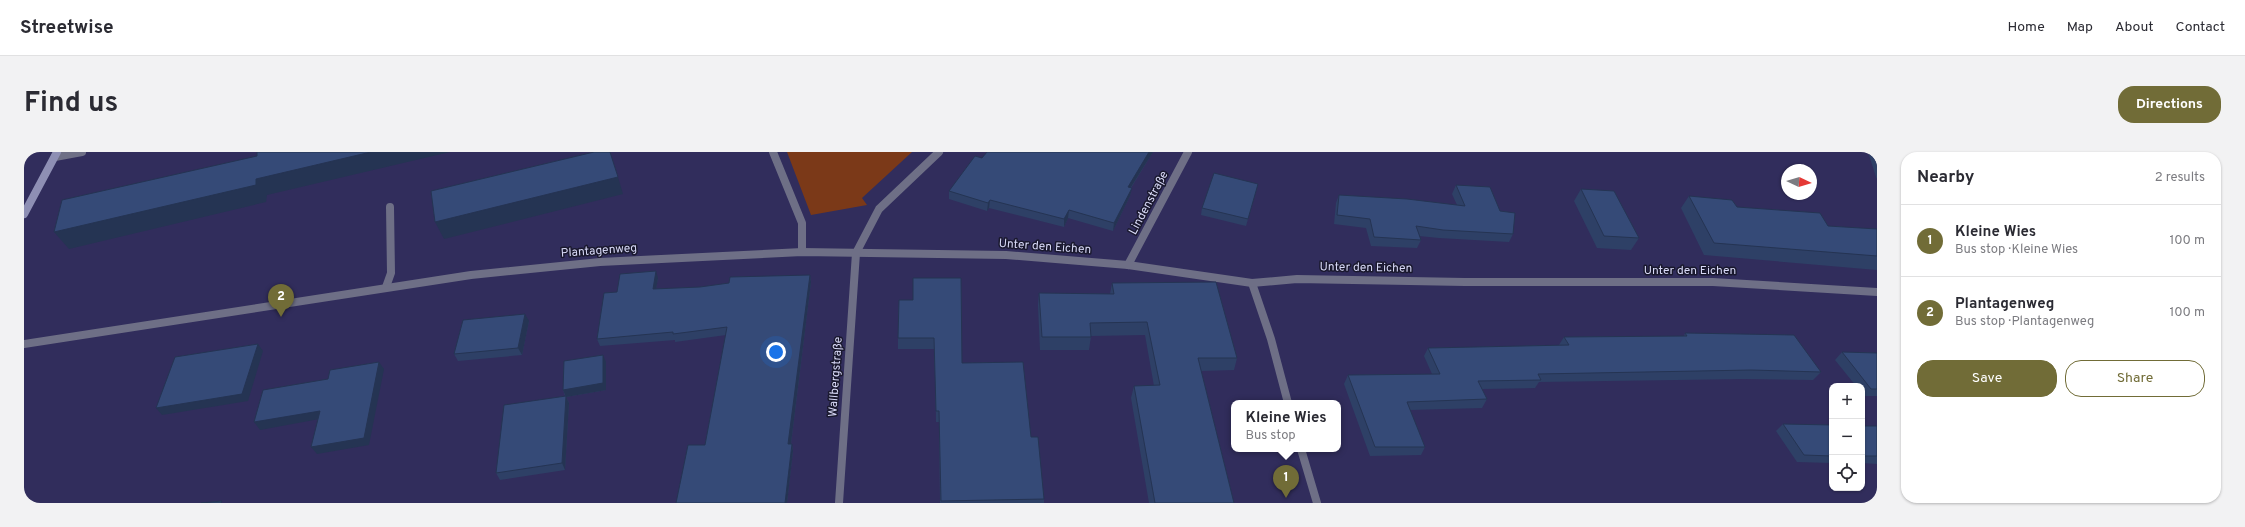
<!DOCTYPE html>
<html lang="en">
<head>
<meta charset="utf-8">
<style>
  :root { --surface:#fff; --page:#f2f2f3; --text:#2b2b33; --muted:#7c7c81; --line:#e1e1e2; --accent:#716c37 }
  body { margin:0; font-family:Overpass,sans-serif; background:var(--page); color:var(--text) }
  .controls { position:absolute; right:12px; bottom:12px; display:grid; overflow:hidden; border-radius:8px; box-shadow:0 1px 3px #0004 }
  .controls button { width:36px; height:36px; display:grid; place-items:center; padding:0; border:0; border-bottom:1px solid var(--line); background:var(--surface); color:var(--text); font:20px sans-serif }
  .compass { position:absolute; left:1757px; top:12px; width:36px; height:36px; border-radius:50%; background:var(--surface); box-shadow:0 1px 3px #0004; rotate:94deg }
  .you { position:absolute; left:752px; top:200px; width:14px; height:14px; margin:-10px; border:3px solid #fff; border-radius:50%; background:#1a73e8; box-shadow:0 0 0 6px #1a73e833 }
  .badge { display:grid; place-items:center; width:26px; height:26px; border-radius:50%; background:var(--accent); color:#fff; font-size:13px; font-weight:700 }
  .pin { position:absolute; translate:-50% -33px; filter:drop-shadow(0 1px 2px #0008) }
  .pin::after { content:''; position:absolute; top:21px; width:14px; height:12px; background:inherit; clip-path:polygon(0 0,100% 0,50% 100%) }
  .popup { position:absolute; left:1207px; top:248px; width:110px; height:52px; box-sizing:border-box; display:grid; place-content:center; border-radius:8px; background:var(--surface); filter:drop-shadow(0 1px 3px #0005); font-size:13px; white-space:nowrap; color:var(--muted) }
  .popup b { font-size:15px; color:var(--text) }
  .popup::after { content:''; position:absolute; left:50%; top:100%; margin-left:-8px; border:8px solid transparent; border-top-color:var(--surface) }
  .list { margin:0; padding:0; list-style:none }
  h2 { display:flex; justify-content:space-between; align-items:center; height:52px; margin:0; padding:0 16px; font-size:17px }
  h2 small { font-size:13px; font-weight:400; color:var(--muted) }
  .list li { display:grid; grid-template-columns:26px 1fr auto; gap:12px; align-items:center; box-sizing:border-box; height:72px; padding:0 16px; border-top:1px solid var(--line) }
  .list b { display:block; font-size:15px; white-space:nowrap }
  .list p { margin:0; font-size:13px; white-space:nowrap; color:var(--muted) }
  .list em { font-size:13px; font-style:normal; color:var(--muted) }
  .actions { display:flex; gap:8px; padding:12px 16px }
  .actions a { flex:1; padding:9px 0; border:1px solid var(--accent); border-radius:16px; text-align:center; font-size:14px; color:var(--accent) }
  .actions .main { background:var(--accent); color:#fff }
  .icon { flex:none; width:22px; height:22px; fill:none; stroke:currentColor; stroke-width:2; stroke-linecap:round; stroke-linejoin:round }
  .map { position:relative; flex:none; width:1853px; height:351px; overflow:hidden; border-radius:16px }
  header { display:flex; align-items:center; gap:24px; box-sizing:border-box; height:56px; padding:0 20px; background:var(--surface); border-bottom:1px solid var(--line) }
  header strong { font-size:19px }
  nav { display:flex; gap:22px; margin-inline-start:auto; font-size:14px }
  .intro { display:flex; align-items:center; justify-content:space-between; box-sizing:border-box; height:96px; padding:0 24px }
  h1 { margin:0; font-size:28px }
  .button { padding:10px 18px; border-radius:16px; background:var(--accent); color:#fff; font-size:14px; font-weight:700 }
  main { display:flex; gap:24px; padding:0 24px }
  aside { flex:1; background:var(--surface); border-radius:16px; box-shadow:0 1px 3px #0004 }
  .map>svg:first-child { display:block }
</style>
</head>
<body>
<header>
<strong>Streetwise</strong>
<nav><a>Home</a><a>Map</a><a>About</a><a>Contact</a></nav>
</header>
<div class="intro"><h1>Find us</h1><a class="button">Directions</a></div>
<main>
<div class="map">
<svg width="1853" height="351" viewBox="0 0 1853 351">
  <rect width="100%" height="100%" fill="#312d5c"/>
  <!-- green -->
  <path fill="#7b3918" d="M763,0H888L838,46L843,53L787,63Z"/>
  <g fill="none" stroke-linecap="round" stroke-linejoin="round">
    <!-- service -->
    <g stroke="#6e6f86" stroke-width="8">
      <path d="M31,5L58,0"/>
      <path d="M362,135L367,121L366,55"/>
    </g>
    <!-- minor -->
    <g stroke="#6e6f86" stroke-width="8">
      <path d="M749,0L778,71V100"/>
      <path d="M1104,113L1164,0"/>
      <path d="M1228,131L1247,187L1264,251"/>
      <path d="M0,192L447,123L576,110L778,100L982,103L1104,113L1228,131L1273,127L1441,130H1689L1853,140"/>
      <path d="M1277,297L1293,351"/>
      <path d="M815,351L832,101L855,57L915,0"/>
    </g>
    <!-- secondary -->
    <path stroke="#8e8fb4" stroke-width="8" d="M0,62L33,0"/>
  </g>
  <!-- wall -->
  <g fill="#2e4066">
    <path d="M963,0H1129L1107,36L1106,44L1089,79L1044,66L1040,75L965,56L963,59L925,47V39L958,6Z"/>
    <path d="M1844,0H1853V27L1852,25Z"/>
    <path d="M1234,32L1222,74L1177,63L1178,56Z"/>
    <path d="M1432,33L1476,59L1489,82L1485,90L1415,86L1395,84L1397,88L1393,96L1347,94L1342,76L1310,72L1312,51L1315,43L1433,53L1428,42Z"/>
    <path d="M1557,37L1615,86L1607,98L1573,96L1550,49Z"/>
    <path d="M1665,44L1713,55L1804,74L1853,77V118L1680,103L1657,56Z"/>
    <path d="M786,123L787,130L767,292H768L769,299L763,351H652L681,293L702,183L651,190V188L576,194L573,187L634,126L632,137L676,135Z"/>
    <path d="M1088,131L1213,206L1210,218L1177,219L1210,351H1125L1107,246L1110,234H1130L1121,183L1067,184L1065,198H1016L1014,153L1015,141L1086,142Z"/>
    <path d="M875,148L938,211L1007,285L1020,347V351H916L915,270H912L911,197H874V186Z"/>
    <path d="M505,169L498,203L434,209L430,202Z"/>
    <path d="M1661,181L1797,220L1789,228L1720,227L1515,230L1511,236L1458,237L1463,247L1458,256L1386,258L1401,295L1397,303L1346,304L1320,232L1324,223L1408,222L1400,204L1404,196L1535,193L1540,185L1660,184Z"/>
    <path d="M1818,200L1853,201V244H1839L1838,242V234H1832L1811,208Z"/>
    <path d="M582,210V238L542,245L545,251L541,318L476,328L472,321L541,244L539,238Z"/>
    <path d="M1759,272L1808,273V311L1773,310L1752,279Z"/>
    <path d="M1838,274H1853V312L1838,311Z"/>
  </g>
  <!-- shaded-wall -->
  <g fill="#253453">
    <path d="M347,0H426L243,43L242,50L45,97L30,80L232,27Z"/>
    <path d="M1125,0H1129L1102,43L1104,35Z"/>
    <path d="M594,25L599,42L420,87L411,70Z"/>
    <path d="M1108,36L1106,44L1089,79L1090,71Z"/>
    <path d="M966,48L965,56L963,59L964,51Z"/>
    <path d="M1045,58L1044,66L1040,75V67Z"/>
    <path d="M632,119L634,126L631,144L629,137Z"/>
    <path d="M786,123L787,130L766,299L764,292Z"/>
    <path d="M501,162L505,169L498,203L494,196Z"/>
    <path d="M234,192L239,199L224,249L138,263L132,256Z"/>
    <path d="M579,203L582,210V238L542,245L545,251L541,318L538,311L542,245L539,238Z"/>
    <path d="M355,210L360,217L345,293L293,302L287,295Z"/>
    <path d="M296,259L301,266L236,278L230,270Z"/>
    <path d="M768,292L769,299L763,351H761Z"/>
  </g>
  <!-- building -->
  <g fill="#354a77" stroke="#253453">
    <path d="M233,0H347L232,27V33L30,80L38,48L233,4Z"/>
    <path d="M570,0H586L594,25L411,70L407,39Z"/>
    <path d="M963,0H1125L1104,35L1108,36L1090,71L1045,58L1040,67L966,48L964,51L925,39L951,4L958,6Z"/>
    <path d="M1190,21L1234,32L1224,67L1178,56Z"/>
    <path d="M1432,33L1466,35L1476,59L1491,61L1489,82L1419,78L1392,74L1397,88L1350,85L1346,67L1313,63L1315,43L1383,47L1441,54Z"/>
    <path d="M1557,37L1590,39L1615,86L1580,84Z"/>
    <path d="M1665,44L1708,48L1713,55L1796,61L1804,74L1853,77V104L1690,91Z"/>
    <path d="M632,119L629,137L676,135L705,131L706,125L786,123L764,292H768L761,351H652L664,293H681L703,175L649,182V180L573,187L580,141L593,140L596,122Z"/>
    <path d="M889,126H937L938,211L999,210L1007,285H1014L1020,347L917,349L915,259H912L910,186H874L875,148H889Z"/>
    <path d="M1192,130L1213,206H1174L1210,351H1131L1110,234L1136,233L1123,170L1066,171L1067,185H1018L1015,141L1090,142L1088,131Z"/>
    <path d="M501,162L494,196L430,202L439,168Z"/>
    <path d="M1661,181L1770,183L1797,220L1727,218L1514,222L1517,228L1454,229L1463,247L1383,250L1401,295H1351L1324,223L1416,222L1404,196L1545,193L1540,185L1663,184Z"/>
    <path d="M234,192L218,242L132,256L151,205Z"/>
    <path d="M1818,200L1853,201V237H1847Z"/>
    <path d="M579,203V231L539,238L540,209Z"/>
    <path d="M355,210L340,286L287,295L296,259L230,270L239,238L304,227L306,218Z"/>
    <path d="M542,244L538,311L472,321L480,253Z"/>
    <path d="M1759,272L1808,273V304L1780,303Z"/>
    <rect x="1838" y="274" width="15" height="30"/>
    <path d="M198,349L197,351H177Z"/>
  </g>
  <g text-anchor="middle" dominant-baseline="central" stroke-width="3" stroke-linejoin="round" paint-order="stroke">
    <!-- street labels -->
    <g font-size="12" fill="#d8d9f7" stroke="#1a192e">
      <text transform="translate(1125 51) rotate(-62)">Lindenstraße</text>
      <text transform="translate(1021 95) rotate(4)">Unter den Eichen</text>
      <text transform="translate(575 99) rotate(-4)">Plantagenweg</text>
      <text transform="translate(1342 116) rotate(1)">Unter den Eichen</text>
      <text x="1666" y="119">Unter den Eichen</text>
      <text transform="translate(812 225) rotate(-86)">Wallbergstraße</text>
    </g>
  </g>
</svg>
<div class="controls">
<button>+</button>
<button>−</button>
<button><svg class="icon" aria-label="locate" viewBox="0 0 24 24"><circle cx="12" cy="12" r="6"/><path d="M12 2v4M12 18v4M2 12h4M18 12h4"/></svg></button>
</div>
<svg class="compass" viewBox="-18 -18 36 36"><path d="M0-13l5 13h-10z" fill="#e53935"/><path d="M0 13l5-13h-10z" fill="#7c7c81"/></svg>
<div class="you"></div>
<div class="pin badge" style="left:1262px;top:346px">1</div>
<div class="popup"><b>Kleine Wies</b>Bus stop</div>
<div class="pin badge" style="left:257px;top:165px">2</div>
</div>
<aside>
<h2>Nearby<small>2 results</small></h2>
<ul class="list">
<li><span class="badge">1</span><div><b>Kleine Wies</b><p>Bus stop · Kleine Wies</p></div><em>100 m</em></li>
<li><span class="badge">2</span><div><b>Plantagenweg</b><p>Bus stop · Plantagenweg</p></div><em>100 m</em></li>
</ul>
<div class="actions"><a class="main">Save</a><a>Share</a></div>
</aside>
</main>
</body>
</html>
